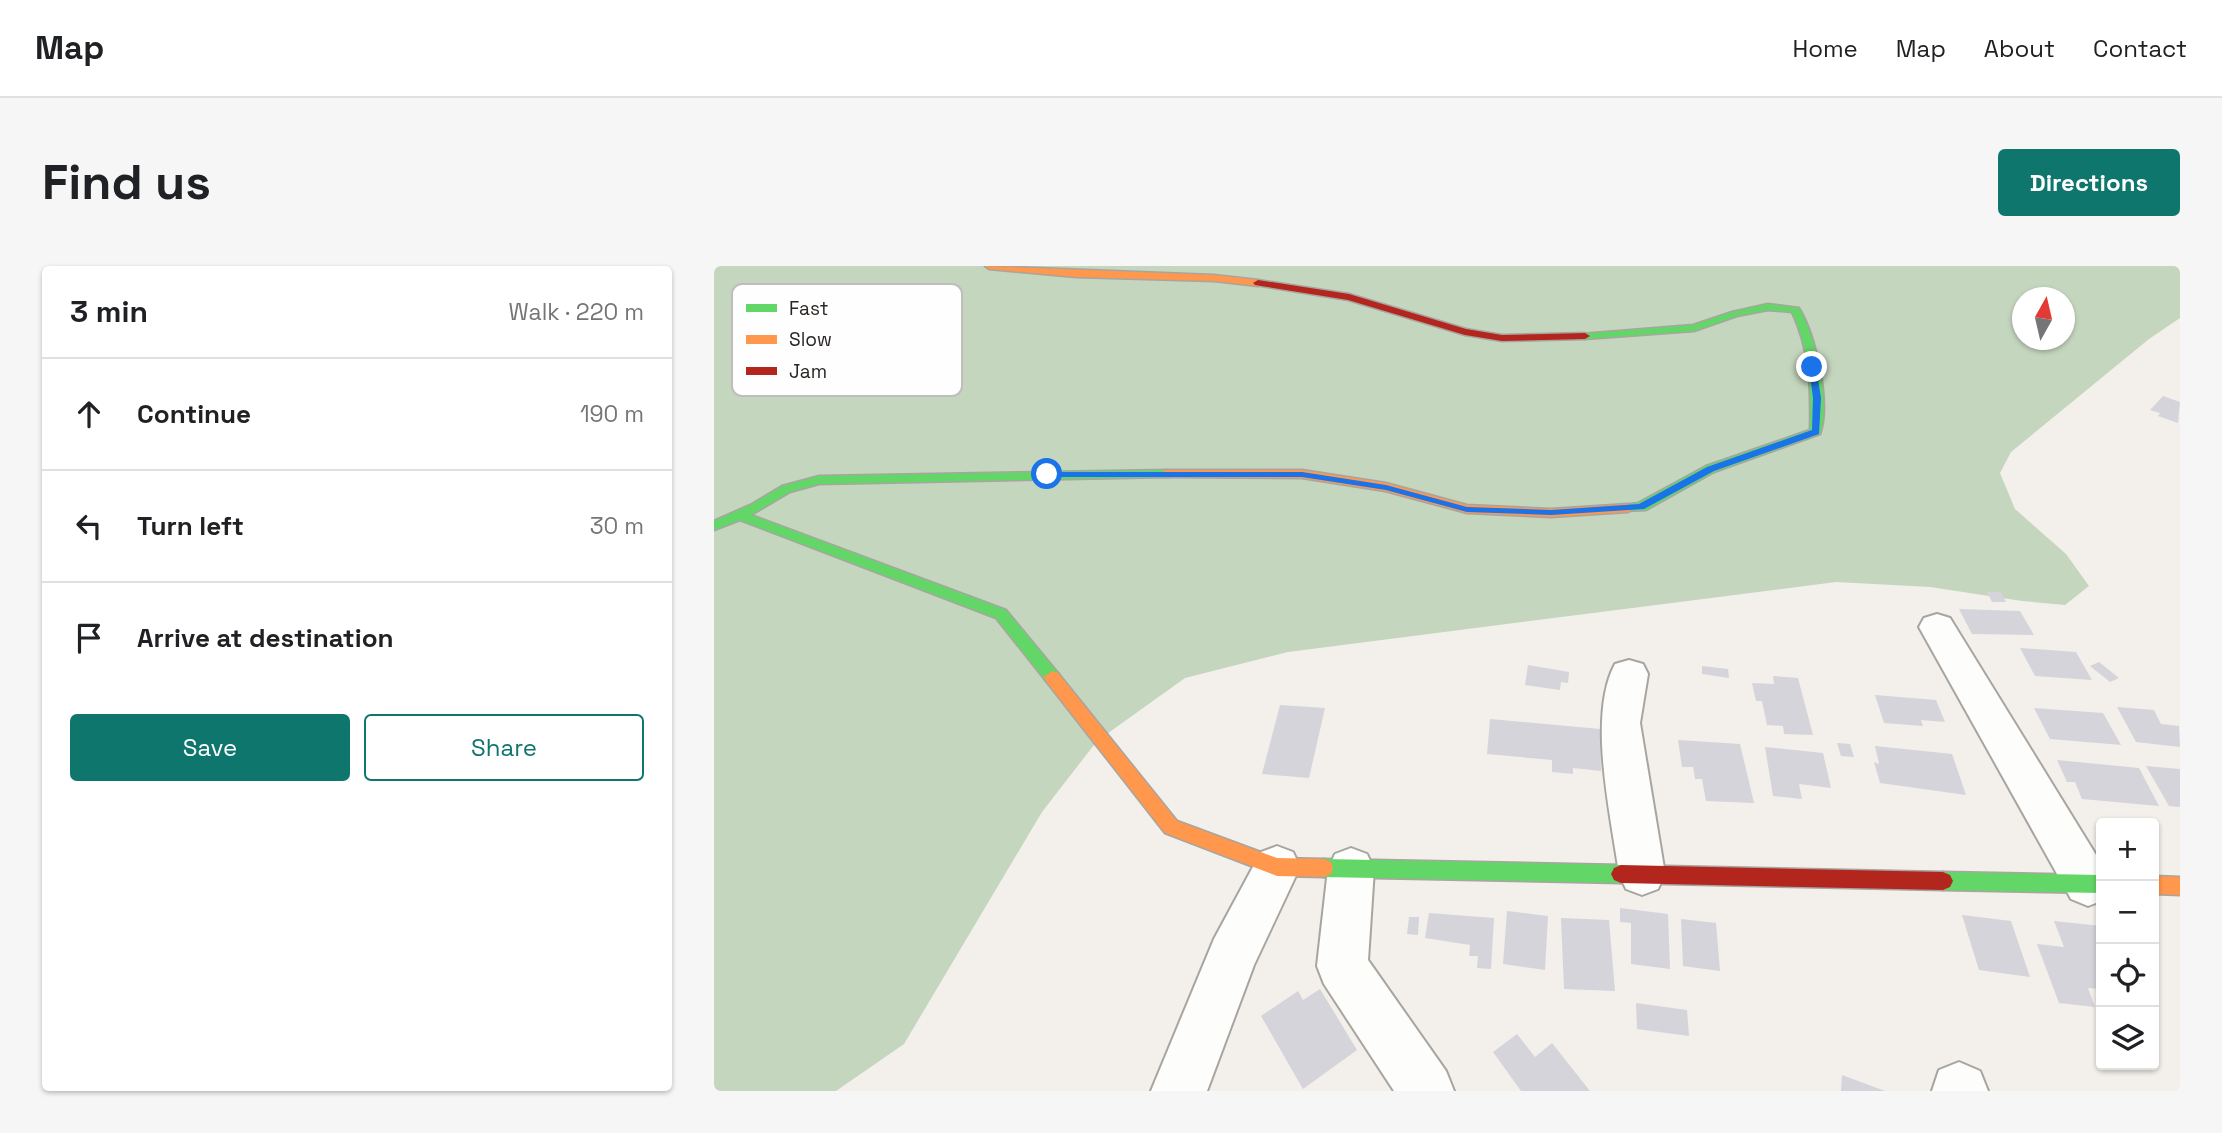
<!DOCTYPE html>
<html lang="en">
<head>
<meta charset="utf-8">
<style>
  :root { --surface:#fff; --page:#f6f6f6; --text:#202124; --muted:#757577; --line:#e0e0e0; --accent:#0f766e }
  body { margin:0; font-family:"Space Grotesk",sans-serif; background:var(--page); color:var(--text) }
  .controls { position:absolute; right:21px; bottom:21px; display:grid; overflow:hidden; border-radius:7px; box-shadow:0 2px 5px #0004 }
  .controls button { width:63px; height:63px; display:grid; place-items:center; padding:0; border:0; border-bottom:2px solid var(--line); background:var(--surface); color:var(--text); font:35px sans-serif }
  .compass { position:absolute; left:1298px; top:21px; width:63px; height:63px; border-radius:50%; background:var(--surface); box-shadow:0 2px 5px #0004; rotate:8deg }
  .stop { position:absolute; width:21px; height:21px; margin:-16px; border:5px solid #1a73e8; border-radius:50%; background:#fff }
  .stop.end { background:#1a73e8; border-color:#fff; box-shadow:0 2px 7px #0008 }
  .list { margin:0; padding:0; list-style:none }
  h2 { display:flex; justify-content:space-between; align-items:center; height:91px; margin:0; padding:0 28px; font-size:30px }
  h2 small { font-size:23px; font-weight:400; color:var(--muted) }
  .list li { display:grid; grid-template-columns:46px 1fr auto; gap:21px; align-items:center; box-sizing:border-box; height:112px; padding:0 28px; border-top:2px solid var(--line) }
  .list b { display:block; font-size:26px; white-space:nowrap }
  .list em { font-size:23px; font-style:normal; color:var(--muted) }
  .actions { display:flex; gap:14px; padding:21px 28px }
  .actions a { flex:1; padding:16px 0; border:2px solid var(--accent); border-radius:7px; text-align:center; font-size:24px; color:var(--accent) }
  .actions .main { background:var(--accent); color:#fff }
  .icon { flex:none; width:38px; height:38px; fill:none; stroke:currentColor; stroke-width:2; stroke-linecap:round; stroke-linejoin:round }
  .map { position:relative; flex:none; width:1466px; height:825px; overflow:hidden; border-radius:7px }
  header { display:flex; align-items:center; gap:42px; box-sizing:border-box; height:98px; padding:0 35px; background:var(--surface); border-bottom:2px solid var(--line) }
  header strong { font-size:33px }
  nav { display:flex; gap:38px; margin-inline-start:auto; font-size:24px }
  .intro { display:flex; align-items:center; justify-content:space-between; box-sizing:border-box; height:168px; padding:0 42px }
  h1 { margin:0; font-size:49px }
  .button { padding:18px 32px; border-radius:7px; background:var(--accent); color:#fff; font-size:24px; font-weight:700 }
  main { display:flex; gap:42px; padding:0 42px }
  aside { flex:1; background:var(--surface); border-radius:7px; box-shadow:0 2px 5px #0004 }
  .map>svg:first-child { display:block }
</style>
</head>
<body>
<header>
<strong>Map</strong>
<nav><a>Home</a><a>Map</a><a>About</a><a>Contact</a></nav>
</header>
<div class="intro"><h1>Find us</h1><a class="button">Directions</a></div>
<main>
<aside>
<h2>3 min<small>Walk · 220 m</small></h2>
<ul class="list">
<li><svg class="icon" aria-label="ahead" viewBox="0 0 24 24"><path d="M12 20V5M6 11l6-6 6 6"/></svg><div><b>Continue</b></div><em>190 m</em></li>
<li><svg class="icon" aria-label="left" viewBox="0 0 24 24"><path d="M17 20v-9H6M10 6l-5 5 5 5"/></svg><div><b>Turn left</b></div><em>30 m</em></li>
<li><svg class="icon" aria-label="arrive" viewBox="0 0 24 24"><path d="M6 21V4h12l-3 4 3 4H6"/></svg><div><b>Arrive at destination</b></div></li>
</ul>
<div class="actions"><a class="main">Save</a><a>Share</a></div>
</aside>
<div class="map">
<svg width="1466" height="825" viewBox="0 0 1466 825">
  <rect width="100%" height="100%" fill="#f3efea"/>
  <!-- forest -->
  <path fill="#c5d6bf" fill-rule="evenodd" d="M0,0H1466V52L1435,73L1297,186L1286,207L1301,243L1352,288L1375,320L1351,339L1308,335L1216,321L1122,316L574,386L471,412L383,475L328,546L190,778L122,825H0ZM1308,32H1350V74H1308Z"/>
  <!-- building -->
  <g fill="#d5d4da">
    <path d="M1449,130L1466,136L1464,157L1444,150L1446,147L1436,144Z"/>
    <path d="M1273,326H1287L1292,336H1278Z"/>
    <path d="M1245,343L1306,345L1320,369L1258,368Z"/>
    <path d="M1306,382L1362,386L1378,414L1321,410Z"/>
    <path d="M1385,396L1405,412L1396,416L1376,400Z"/>
    <path d="M814,399L855,406L854,417L847,416L846,424L811,419Z"/>
    <path d="M988,400L1014,403L1015,412L988,408Z"/>
    <path d="M1059,410L1084,412L1099,469L1070,468L1069,460L1053,459L1048,435H1042L1038,417L1060,418Z"/>
    <path d="M1161,429L1222,434L1231,456L1207,454L1209,460L1170,457Z"/>
    <path d="M566,439L611,442L595,512L548,508Z"/>
    <path d="M1403,441L1440,444L1447,458L1465,460L1466,481L1422,476Z"/>
    <path d="M1320,442L1389,447L1407,479L1336,473Z"/>
    <path d="M776,453L886,463L887,505L859,502V508L838,506V494L773,488Z"/>
    <path d="M964,474L1026,478L1040,537L992,535L988,513H981L979,501H968Z"/>
    <path d="M1123,477L1136,478L1140,491L1127,490Z"/>
    <path d="M1161,480L1238,488L1252,529L1166,517L1160,496L1165,498Z"/>
    <path d="M1051,481L1109,487L1117,522L1085,518L1088,533L1059,530Z"/>
    <path d="M1343,494L1425,502L1445,540L1368,533L1361,516H1353Z"/>
    <path d="M1432,500L1466,503V541L1455,540Z"/>
    <path d="M906,642L954,648L956,703L917,698V657L906,656Z"/>
    <path d="M793,645L834,650L831,704L789,698Z"/>
    <path d="M715,647L780,652L777,703L763,702L764,690H755L756,679L711,672Z"/>
    <path d="M1248,649L1297,655L1316,711L1265,704Z"/>
    <path d="M695,651H705L704,669L693,668Z"/>
    <path d="M847,652L895,654L901,725L850,723Z"/>
    <path d="M967,653L1002,657L1006,705L969,700Z"/>
    <path d="M1340,655L1387,660V723L1374,722L1381,741L1345,737L1323,678L1350,681Z"/>
    <path d="M606,723L643,784L589,823L547,750L584,725L589,734Z"/>
    <path d="M922,737L973,744L975,770L923,763Z"/>
    <path d="M803,768L821,791L838,777L876,825H807L779,786Z"/>
    <path d="M1128,809L1171,825H1127Z"/>
  </g>
  <g fill="none" stroke-linecap="round" stroke-linejoin="round">
    <!-- street casing -->
    <g stroke="#a8a5a1" stroke-width="4">
      <g id="street">
        <path d="M1223,348L1236,352L1387,597V635L1374,640L1357,633L1205,361L1210,352Z"/>
        <path d="M915,394L929,398L934,408L926,457L951,608L944,623L928,629L912,623L905,608C897,549 873,450 901,398Z"/>
        <path d="M563,580L579,586L586,601L540,699L493,825H437L500,673L547,586Z"/>
        <path d="M637,582L653,588L660,603L654,694L732,805L740,825H680L610,718L603,700L614,603L621,588Z"/>
        <path d="M1245,796L1266,805L1274,825H1218L1225,804Z"/>
      </g>
    </g>
    <!-- fast casing -->
    <g stroke="#a8a5a1" stroke-width="3">
      <g id="fast">
        <path d="M1054,38L1085,42C1102,70 1117,137 1106,168L1000,206L932,244L909,245V239L924,237L992,200L1096,164C1097,123 1096,84 1078,46L1054,44L1023,50L980,65L871,73L867,72V68L979,59L1018,46Z"/>
        <path d="M453,204L459,208L457,211L105,218L76,226L37,249L292,344L344,407L346,411L338,417L332,415L282,352L26,254L0,264V255L38,238L68,220L105,210Z"/>
        <path d="M610,593L907,599L914,602L917,608L914,614L907,617L610,611L603,608L601,602L603,596Z"/>
        <path d="M1229,606L1387,609V627L1229,624L1222,621L1219,615L1222,609Z"/>
      </g>
    </g>
    <!-- slow casing -->
    <g stroke="#a8a5a1" stroke-width="3">
      <g id="slow">
        <path d="M271,0L500,9L544,14L549,17L544,20L500,15L362,11L275,3Z"/>
        <path d="M453,204H588L672,217L753,239L837,243L914,238L920,242L914,246L837,251L753,247L671,225L588,212L449,211V205Z"/>
        <path d="M338,405L344,407L463,555L563,592L610,593L617,596L619,602L617,608L610,611L563,610L451,567L332,415L330,411Z"/>
        <path d="M1440,610L1466,611V629L1440,628Z"/>
      </g>
    </g>
    <!-- jam casing -->
    <g stroke="#a8a5a1" stroke-width="3">
      <g id="jam">
        <path d="M544,14L635,28L752,63L788,69L871,67L876,70L871,73L788,75L751,69L634,34L541,19L539,17Z"/>
        <path d="M907,599L1229,606L1236,609L1239,615L1236,621L1229,624L907,617L900,614L897,608L900,602Z"/>
      </g>
    </g>
    <!-- street -->
    <use href="#street" fill="#fdfdfc" fill-rule="evenodd"/>
    <!-- fast -->
    <use href="#fast" fill="#63d668" fill-rule="evenodd"/>
    <!-- slow -->
    <use href="#slow" fill="#ff974d" fill-rule="evenodd"/>
    <!-- jam -->
    <use href="#jam" fill="#b3261e" fill-rule="evenodd"/>
  </g>
  <!-- route -->
  <path fill="#1a73e8" d="M1098,99L1102,101L1107,132L1105,168L1000,205L930,243L837,249L753,246L672,224L588,211H333L328,208L333,206H588L672,219L753,241L837,244L925,238L993,201L1098,164L1099,132L1095,101Z"/>
  <!-- legend -->
  <rect x="18" y="18" width="230" height="112" rx="10" fill="#fefefe" stroke="#bebdbc" stroke-width="2"/>
  <rect x="32" y="38" width="31" height="8" fill="#63d668"/>
  <rect x="32" y="69" width="31" height="9" fill="#ff974d"/>
  <rect x="32" y="101" width="31" height="8" fill="#b3261e"/>
  <g font-size="19" fill="#292623">
    <text x="75" y="49">Fast</text>
    <text x="75" y="80">Slow</text>
    <text x="75" y="112">Jam</text>
  </g>
</svg>
<div class="controls">
<button>+</button>
<button>−</button>
<button><svg class="icon" aria-label="locate" viewBox="0 0 24 24"><circle cx="12" cy="12" r="6"/><path d="M12 2v4M12 18v4M2 12h4M18 12h4"/></svg></button>
<button><svg class="icon" aria-label="layers" viewBox="0 0 24 24"><path d="M12 4l9 5-9 5-9-5zM3 14l9 5 9-5"/></svg></button>
</div>
<svg class="compass" viewBox="-18 -18 36 36"><path d="M0-13l5 13h-10z" fill="#e53935"/><path d="M0 13l5-13h-10z" fill="#757577"/></svg>
<div class="stop" style="left:333px;top:208px"></div>
<div class="stop end" style="left:1098px;top:101px"></div>
</div>
</main>
</body>
</html>
